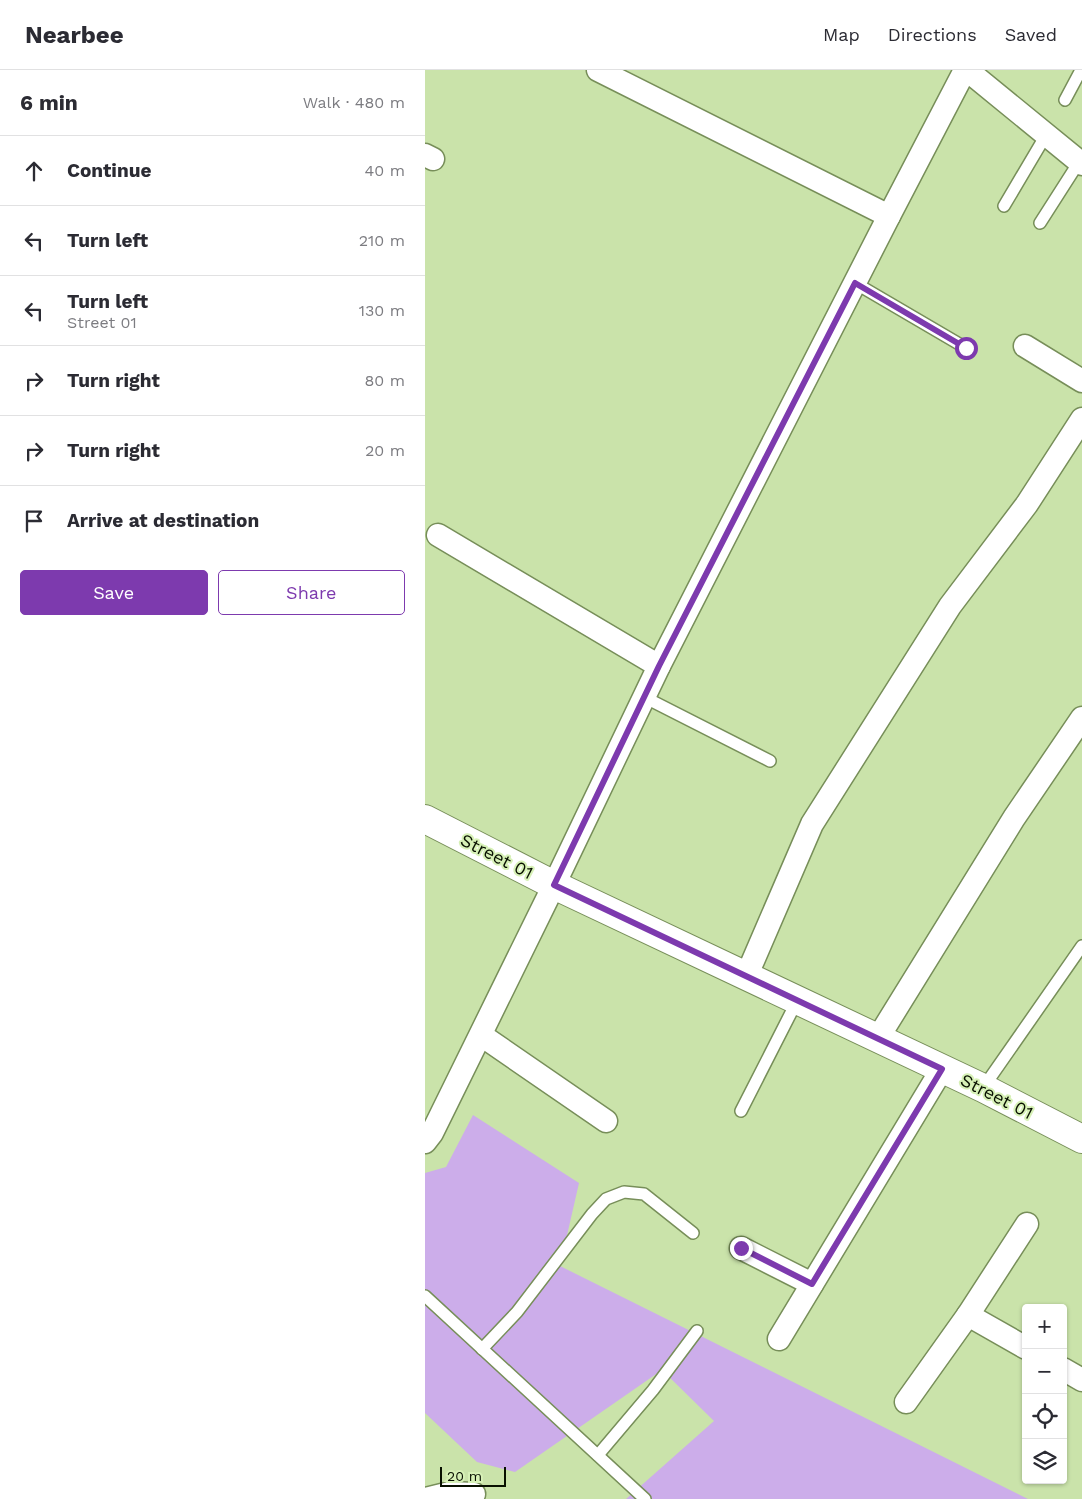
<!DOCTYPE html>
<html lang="en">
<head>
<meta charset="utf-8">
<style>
  :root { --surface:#fff; --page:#f2f2f3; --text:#2b2b33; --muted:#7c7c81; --line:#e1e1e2; --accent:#7d3aae }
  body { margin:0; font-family:"Work Sans",sans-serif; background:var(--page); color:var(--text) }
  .controls { position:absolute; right:15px; bottom:15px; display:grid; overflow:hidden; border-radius:5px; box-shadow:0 1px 4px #0004 }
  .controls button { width:45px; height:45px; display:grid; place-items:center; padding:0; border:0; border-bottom:1px solid var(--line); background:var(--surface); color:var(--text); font:25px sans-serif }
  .scale { position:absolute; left:15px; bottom:12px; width:66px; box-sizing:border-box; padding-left:5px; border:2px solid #081000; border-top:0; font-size:14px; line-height:18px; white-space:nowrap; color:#081000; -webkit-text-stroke:4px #d7f1b7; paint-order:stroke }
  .stop { position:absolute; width:15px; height:15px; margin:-11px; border:4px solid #7d3aae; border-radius:50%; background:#fff }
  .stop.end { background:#7d3aae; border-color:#fff; box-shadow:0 1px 5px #0008 }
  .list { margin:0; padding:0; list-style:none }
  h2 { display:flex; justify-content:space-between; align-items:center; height:65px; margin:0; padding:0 20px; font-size:21px }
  h2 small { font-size:16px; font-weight:400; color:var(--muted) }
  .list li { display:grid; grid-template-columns:32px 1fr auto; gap:15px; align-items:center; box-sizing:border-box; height:70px; padding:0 20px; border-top:1px solid var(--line) }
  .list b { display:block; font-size:19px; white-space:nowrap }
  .list p { margin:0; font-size:16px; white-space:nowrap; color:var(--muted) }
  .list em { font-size:16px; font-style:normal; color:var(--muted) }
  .actions { display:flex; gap:10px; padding:15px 20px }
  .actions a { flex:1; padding:11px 0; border:1px solid var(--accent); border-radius:5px; text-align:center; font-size:18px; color:var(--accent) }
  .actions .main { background:var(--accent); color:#fff }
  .icon { flex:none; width:28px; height:28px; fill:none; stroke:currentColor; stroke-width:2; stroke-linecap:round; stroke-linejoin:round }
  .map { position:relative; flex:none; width:657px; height:1429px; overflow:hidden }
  header { display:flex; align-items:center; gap:30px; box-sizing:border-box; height:70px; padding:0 25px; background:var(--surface); border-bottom:1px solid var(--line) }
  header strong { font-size:24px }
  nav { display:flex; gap:28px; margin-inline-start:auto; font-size:18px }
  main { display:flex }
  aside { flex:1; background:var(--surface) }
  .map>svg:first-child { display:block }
</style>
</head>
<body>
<header>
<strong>Nearbee</strong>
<nav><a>Map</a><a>Directions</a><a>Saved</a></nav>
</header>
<main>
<aside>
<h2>6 min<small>Walk · 480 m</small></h2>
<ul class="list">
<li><svg class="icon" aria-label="ahead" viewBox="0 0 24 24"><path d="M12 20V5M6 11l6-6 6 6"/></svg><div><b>Continue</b></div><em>40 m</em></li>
<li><svg class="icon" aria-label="left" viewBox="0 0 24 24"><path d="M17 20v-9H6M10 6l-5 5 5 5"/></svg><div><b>Turn left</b></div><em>210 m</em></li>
<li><svg class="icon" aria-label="left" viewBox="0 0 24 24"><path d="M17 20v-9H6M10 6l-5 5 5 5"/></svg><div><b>Turn left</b><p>Street 01</p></div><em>130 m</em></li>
<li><svg class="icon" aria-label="right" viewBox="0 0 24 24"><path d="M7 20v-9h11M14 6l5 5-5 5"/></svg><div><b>Turn right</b></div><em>80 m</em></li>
<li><svg class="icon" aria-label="right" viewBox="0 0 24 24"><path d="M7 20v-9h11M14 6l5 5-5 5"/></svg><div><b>Turn right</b></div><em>20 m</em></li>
<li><svg class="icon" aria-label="arrive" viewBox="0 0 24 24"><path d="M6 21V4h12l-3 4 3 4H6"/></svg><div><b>Arrive at destination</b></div></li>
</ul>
<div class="actions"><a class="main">Save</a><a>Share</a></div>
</aside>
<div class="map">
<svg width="657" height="1429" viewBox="0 0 657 1429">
  <rect width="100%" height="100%" fill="#cae3aa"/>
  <!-- green -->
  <path fill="#ccadea" d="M48,1045L154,1113L135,1196L603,1429H201L289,1351L237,1300L90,1402L52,1392L0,1343V1103L21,1097Z"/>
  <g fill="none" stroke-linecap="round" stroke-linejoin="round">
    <!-- lane casing -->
    <g stroke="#778e59" stroke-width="14">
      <g id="lane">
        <path d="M640,30L656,0"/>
        <path d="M579,136L621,65"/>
        <path d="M615,153L654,92"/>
        <path d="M430,213L541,278"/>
        <path d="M219,627L345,691"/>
        <path d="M558,1018L657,876"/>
        <path d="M316,1041L372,931"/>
        <path d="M0,1226L220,1429"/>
        <path d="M57,1279L92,1242L167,1144L181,1129L199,1122L219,1124L268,1163"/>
        <path d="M173,1385L228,1320L272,1261"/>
      </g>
    </g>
    <!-- street casing -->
    <g stroke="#778e59" stroke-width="25">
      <g id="street">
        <path d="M173,0L464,146"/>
        <path d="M542,0L657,94"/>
        <path d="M0,85L8,89"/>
        <path d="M600,276L657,311"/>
        <path d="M13,465L234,596"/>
        <path d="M321,907L387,754L525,536L602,434L657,349"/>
        <path d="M56,965L181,1051"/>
        <path d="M453,968L589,748L657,648"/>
        <path d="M0,1072L7,1063L129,815L234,596L464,146L540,0"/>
        <path d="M316,1178L387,1214"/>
        <path d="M543,1245L601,1278"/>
        <path d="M354,1269L517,999"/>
        <path d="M638,1299L657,1310"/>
        <path d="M481,1332L543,1245L602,1154"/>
        <path d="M0,1429L25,1423L49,1424"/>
      </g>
    </g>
    <!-- secondary casing -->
    <g stroke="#778e59" stroke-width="30">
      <path id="secondary" d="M0,749L129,815L558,1018L657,1069"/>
    </g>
    <!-- lane -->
    <use href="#lane" stroke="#fff" stroke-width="11"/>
    <!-- street -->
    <use href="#street" stroke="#fff" stroke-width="22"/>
    <!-- secondary -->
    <use href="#secondary" stroke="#fff" stroke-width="28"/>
  </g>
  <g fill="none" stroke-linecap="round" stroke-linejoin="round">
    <!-- route -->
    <path stroke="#7d3aae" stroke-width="6" d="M316,1178L387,1214L517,999L129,815L234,596L430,213L541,278"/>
  </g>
  <g text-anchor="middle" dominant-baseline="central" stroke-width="4" stroke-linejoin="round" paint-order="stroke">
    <!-- street labels -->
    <g font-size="18" fill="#081000" stroke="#d7f1b7">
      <text transform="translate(72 786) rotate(27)">Street 01</text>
      <text transform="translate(572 1026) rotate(27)">Street 01</text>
    </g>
  </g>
</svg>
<div class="controls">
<button>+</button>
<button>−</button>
<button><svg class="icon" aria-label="locate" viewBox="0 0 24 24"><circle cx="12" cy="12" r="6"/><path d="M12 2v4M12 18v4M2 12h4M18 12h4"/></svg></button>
<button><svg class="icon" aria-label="layers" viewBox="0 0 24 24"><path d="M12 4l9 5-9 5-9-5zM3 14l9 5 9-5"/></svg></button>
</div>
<div class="scale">20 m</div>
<div class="stop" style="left:541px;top:278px"></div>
<div class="stop end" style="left:316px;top:1178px"></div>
</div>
</main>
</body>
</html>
